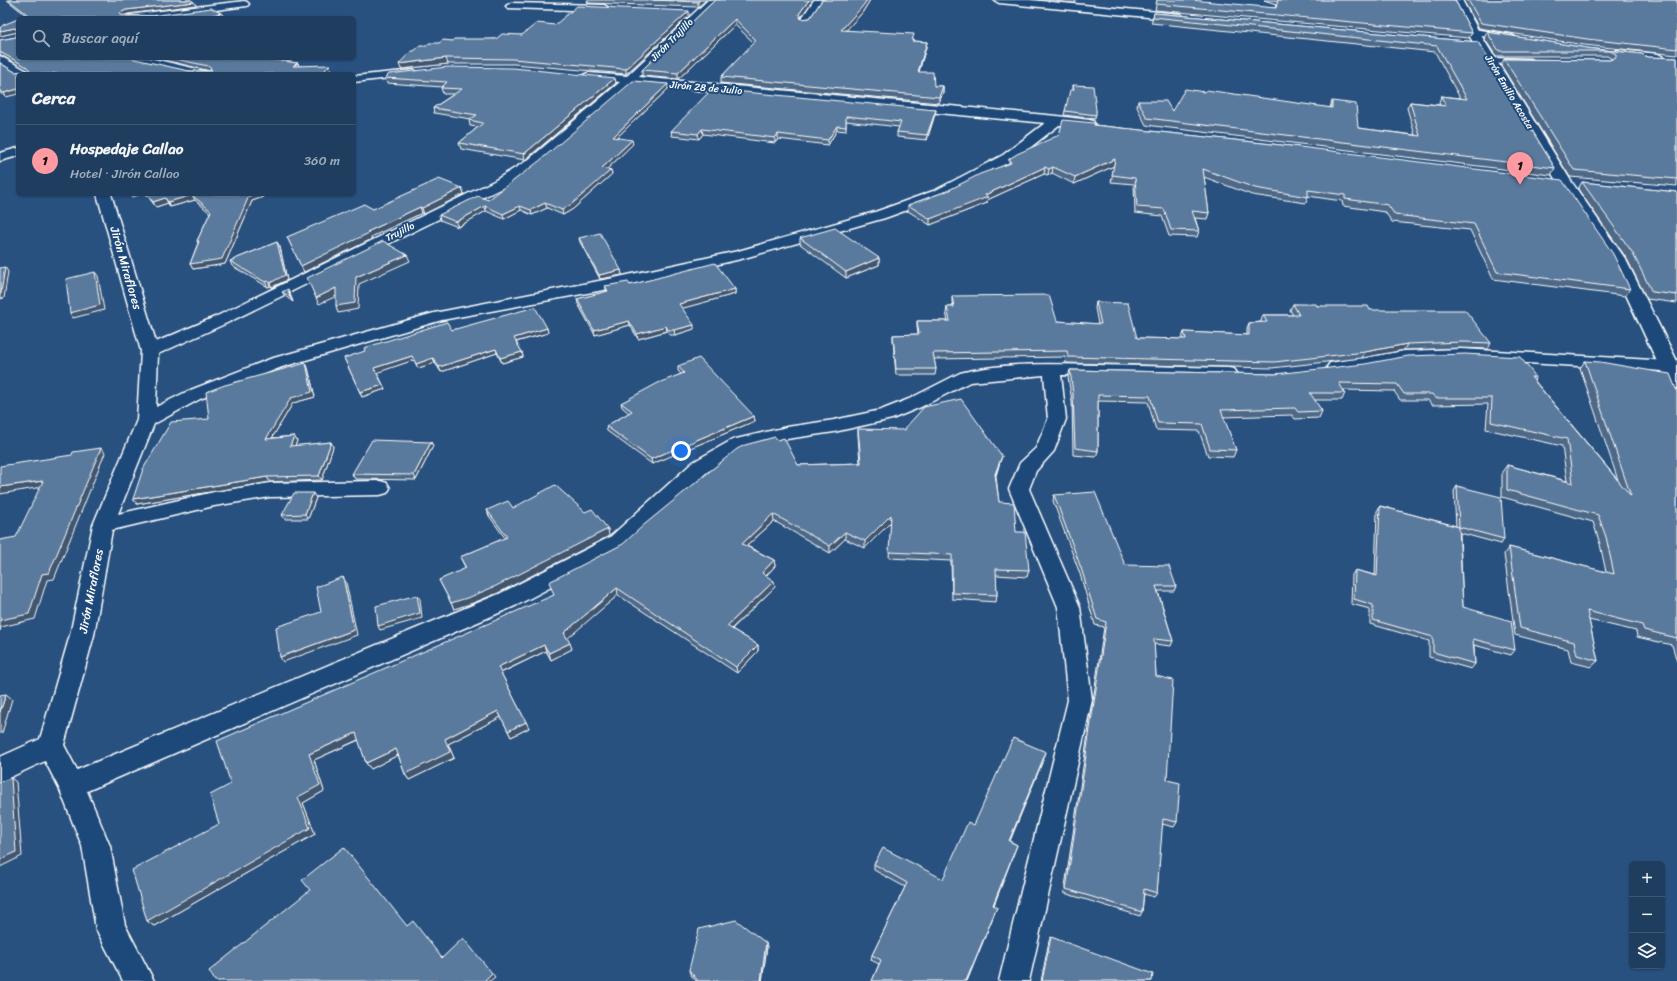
<!DOCTYPE html>
<html lang="es">
<head>
<meta charset="utf-8">
<style>
  :root { --surface:#1e3d5f; --page:#264465; --text:#f1f3f6; --muted:#a1aebd; --line:#3c5674; --accent:#ff9aa2 }
  body { margin:0; font-family:Sriracha,sans-serif; background:var(--page); color:var(--text) }
  .controls { position:absolute; right:12px; bottom:12px; display:grid; overflow:hidden; border-radius:6px; box-shadow:0 1px 3px #0004 }
  .controls button { width:36px; height:36px; display:grid; place-items:center; padding:0; border:0; border-bottom:1px solid var(--line); background:var(--surface); color:var(--text); font:20px sans-serif }
  .you { position:absolute; left:681px; top:451px; width:14px; height:14px; margin:-10px; border:3px solid #fff; border-radius:50%; background:#1a73e8; box-shadow:0 0 0 6px #1a73e833 }
  .badge { display:grid; place-items:center; width:26px; height:26px; border-radius:50%; background:var(--accent); color:#111; font-size:13px; font-weight:700 }
  .pin { position:absolute; translate:-50% -33px; filter:drop-shadow(0 1px 2px #0008) }
  .pin::after { content:''; position:absolute; top:21px; width:14px; height:12px; background:inherit; clip-path:polygon(0 0,100% 0,50% 100%) }
  .list { margin:0; padding:0; list-style:none }
  h2 { display:flex; justify-content:space-between; align-items:center; height:52px; margin:0; padding:0 16px; font-size:17px }
  h2 small { font-size:13px; font-weight:400; color:var(--muted) }
  .list li { display:grid; grid-template-columns:26px 1fr auto; gap:12px; align-items:center; box-sizing:border-box; height:72px; padding:0 16px; border-top:1px solid var(--line) }
  .list b { display:block; font-size:15px; white-space:nowrap }
  .list p { margin:0; font-size:13px; white-space:nowrap; color:var(--muted) }
  .list em { font-size:13px; font-style:normal; color:var(--muted) }
  .icon { flex:none; width:22px; height:22px; fill:none; stroke:currentColor; stroke-width:2; stroke-linecap:round; stroke-linejoin:round }
  .map { position:relative; flex:none; width:1677px; height:981px; overflow:hidden }
  .search { position:absolute; background:var(--surface); box-shadow:0 1px 3px #0004; left:16px; top:16px; width:340px; height:44px; display:flex; align-items:center; gap:10px; box-sizing:border-box; padding:0 14px; border-radius:6px; color:var(--muted); font-size:15px }
  .panel { position:absolute; background:var(--surface); box-shadow:0 1px 3px #0004; left:16px; top:72px; width:340px; height:124px; border-radius:6px }
  .map>svg:first-child { display:block }
</style>
</head>
<body>
<div class="map">
<svg width="1677" height="981" viewBox="0 0 1677 981">
  <rect width="100%" height="100%" fill="#28517f"/>
  <filter id="ink" filterUnits="userSpaceOnUse"><feTurbulence type="fractalNoise" baseFrequency=".025" numOctaves="2"/><feDisplacementMap in="SourceGraphic" scale="8" xChannelSelector="R" yChannelSelector="G"/><feConvolveMatrix kernelMatrix="1 2 1 2 8 2 1 2 1" color-interpolation-filters="sRGB"/></filter>
  <g filter="url(#ink)">
    <g fill="none" stroke-linecap="round" stroke-linejoin="round">
      <!-- minor casing -->
      <g stroke="#fff" stroke-width="3">
        <g id="minor">
          <path d="M708,0H719L639,77L1057,116L1089,120L1093,121L1095,124L1093,127L1089,128L1059,125L1013,161L946,196L885,218L741,259L614,288L442,320L282,367L200,399L154,424L118,514L214,492L270,483L380,481L387,483L390,488L387,493L380,495L270,497L214,506L112,530L94,635L64,745L77,770L499,594L610,537L693,462L732,440L787,427L834,420L881,410L909,399L960,373C1003,362 1053,364 1097,365C1140,366 1184,367 1228,368L1234,369L1237,373L1234,377L1228,378L1061,375L1066,419L1054,451L1036,471L1029,489L1080,607L1092,700L1029,981H999L1068,700L1058,607L1009,489L1020,463L1036,448L1048,419L1044,375L970,382L921,407L892,419L834,432L787,439L745,450L707,472L624,549L515,606L87,791L110,846L125,925L154,981H123L96,929L82,846L60,790L45,761L0,782V757L40,739L70,635L93,525L137,420L141,351L97,194H111L156,342L215,317L494,181L528,160L620,82L589,79L585,78L583,76L585,74L589,73L627,76ZM633,84L1045,123L1003,155L936,190L875,212L738,251L614,278L434,313L270,359L188,391L156,407L158,354L227,323L504,187L538,166Z"/>
          <path d="M814,0H824L809,23H801L800,21Z"/>
          <path d="M994,0H1030L1180,14L1185,17L1180,20L999,3Z"/>
          <path d="M244,1L247,2L249,4L247,6L153,18H123L128,15Z"/>
          <path d="M511,3L604,5L609,8L604,11L508,8L506,6Z"/>
          <path d="M1473,29L1512,35L1517,38L1512,41L1469,34L1468,32Z"/>
          <path d="M1619,50L1658,54L1663,57L1658,60L1615,55L1614,53L1615,51Z"/>
          <path d="M0,56L29,72L31,74L18,75L0,64Z"/>
          <path d="M129,58H149L210,72L212,74H191L130,60Z"/>
          <path d="M1491,58L1531,59L1536,62L1531,65L1487,63L1486,61Z"/>
          <path d="M414,70L420,73L418,75L354,82V76Z"/>
          <path d="M18,148V156L0,161V153Z"/>
          <path d="M1461,349L1669,361L1675,362L1677,365V392L1671,390L1662,371L1461,359L1404,361L1362,369L1336,372L1330,371L1327,367L1330,363L1336,362L1404,351Z"/>
        </g>
      </g>
      <!-- tertiary casing -->
      <g stroke="#fff" stroke-width="3">
        <path id="tertiary" d="M1452,0H1462L1479,32L1571,181L1626,260L1677,361V373L1662,370L1659,366L1610,260L1557,182L1467,32Z"/>
      </g>
      <!-- minor -->
      <use href="#minor" fill="#1f4a7a" fill-rule="evenodd"/>
      <!-- tertiary -->
      <use href="#tertiary" fill="#1f4a7a" fill-rule="evenodd"/>
    </g>
    <!-- wall -->
    <g fill="#4d6987" stroke="#fff">
      <path d="M7,0H191L196,5L128,14L125,15L151,16L221,13L223,16H27Z"/>
      <path d="M587,0H706L698,7L588,3Z"/>
      <path d="M715,0L800,18L801,19L810,18L822,0H870L862,13L846,30L914,40V41L927,42L926,47L919,72L934,86H943V92L939,103L721,83V77L754,43L735,25L678,79L642,76V70Z"/>
      <path d="M1038,0H1076L1075,3Z"/>
      <path d="M1157,0L1275,8L1276,4L1264,0H1455L1472,33L1469,38L1155,10Z"/>
      <path d="M1463,0H1677V55L1584,45L1479,28Z"/>
      <path d="M1154,13L1478,42L1555,168L1551,175L1146,125L1137,107L1138,101L1172,111L1204,92L1330,108L1332,101L1358,128L1415,135L1407,108L1410,102L1440,105L1439,103L1441,96L1460,98L1435,52L1151,23Z"/>
      <path d="M689,16L626,74L514,64H448L401,69L414,51L427,46L453,41L496,39L522,35L555,25Z"/>
      <path d="M18,19V58L189,71H210L156,58H259L298,63L299,66L331,69L326,74H18L6,97L0,93V63L15,72L29,71L1,55H0V40L16,37L17,32L0,36V28Z"/>
      <path d="M1487,32L1587,48L1642,54L1647,57L1677,58V186L1570,177L1501,65L1504,59L1610,60L1612,59L1607,56H1496L1484,38Z"/>
      <path d="M385,78L616,83L525,160L461,149L459,143L478,127L470,126L469,120L471,119L434,113L433,108L454,94H443L441,88L442,87L387,83Z"/>
      <path d="M1073,85L1096,110L1095,119L1064,115L1065,111L1073,90Z"/>
      <path d="M668,89L617,137L633,144L607,169L611,170L612,174L573,209L563,215L547,208L532,215L521,210L504,219L486,211L458,227L440,220L439,215L488,200Z"/>
      <path d="M936,110L935,114L927,140L897,137V132L899,127L846,121V131L837,130L828,145L778,139L775,143L703,134L699,139L672,136L671,131Z"/>
      <path d="M1094,125L1300,147L1630,289L1625,296L1493,279L1470,230L1392,222L1385,212L1343,206L1342,201L1308,196L1306,203L1252,195L1204,177L1209,213L1207,219L1195,218L1199,231L1197,237L1169,236L1162,216L1135,213L1134,184L1111,182L1114,166L1074,184L1052,173L1048,175L1044,174L987,200V203L930,225L908,211V205L947,191L1009,163V159Z"/>
      <path d="M1582,182L1677,192V303L1647,299L1627,259L1578,189Z"/>
      <path d="M462,188L464,194L424,214L422,213L371,237L372,239L304,272L287,237L373,209Z"/>
      <path d="M146,194H262L263,197L252,201L225,264L193,269L190,264L198,243L197,241L210,213L195,200L170,207L168,203L156,207Z"/>
      <path d="M579,238L621,270L622,275L600,279L580,242Z"/>
      <path d="M800,238L879,258V265L846,278L800,244Z"/>
      <path d="M277,242L280,247L287,280L272,287L270,286L268,287L232,266L230,261Z"/>
      <path d="M630,285L735,289V294L682,308L694,329L675,335H669L667,331L638,339L630,325L595,335L578,304L577,299L607,292L605,286Z"/>
      <path d="M282,292L290,294L293,302L285,296Z"/>
      <path d="M952,296L1057,321L1098,324L1095,308L1096,302L1137,338L1183,339L1182,338L1184,332L1247,335V328L1249,323L1261,322V321L1263,315H1293L1290,310L1293,304L1370,310L1491,343L1488,349L1461,348L1404,350L1362,358L1272,368L1066,363L1065,357L934,359L936,369L935,375H896L893,340V335L918,334L917,327V321H948L946,313L947,307H953L952,302Z"/>
      <path d="M547,328L548,333L516,342L522,352L523,357L502,363L497,353L441,372L435,363L418,368L414,360L377,372L385,389L362,397L344,358L452,330Z"/>
      <path d="M1585,361L1677,389V662L1672,645L1637,637L1636,631L1589,620L1598,661L1591,667L1571,662L1568,649L1515,635L1504,554L1509,547L1606,572L1600,544L1593,522L1502,497V472L1507,465L1567,481L1562,446L1486,429L1488,404L1432,405L1428,400H1400L1394,391L1343,390L1345,393L1342,400H1314L1322,411L1319,418L1295,419L1292,415L1223,417L1236,450L1233,457L1208,456L1199,431L1156,430L1148,402L1098,401V451L1096,457L1073,455L1072,401L1068,377L1070,370L1275,374L1536,377L1534,380L1618,480L1580,368Z"/>
      <path d="M306,363L308,368L315,397L293,403L272,438L294,436L297,441L295,446L331,442L333,447L322,480L270,482L137,504L133,499Z"/>
      <path d="M678,366L754,416L755,421L652,464L607,431L606,426L629,413L622,407L621,403L681,374L678,371Z"/>
      <path d="M858,429L1002,456L1000,462L996,476L999,502L1016,532L1029,570L1027,577L996,575L997,595L996,602L952,599L951,561L889,558L891,522L865,548L845,539L830,553L774,521L747,546L774,560L775,566L766,576L775,587L732,629L758,645V651L737,673L618,595L567,638L572,649L551,660L546,651L501,673L529,728L511,737L501,717L448,744L454,758L409,780L405,774L398,755L371,769L366,763L359,740L314,760L324,791L303,803L315,834L154,926L147,921L219,824L231,784L554,595L798,465L860,463L858,435Z"/>
      <path d="M431,442L433,446L416,480L355,479L352,474Z"/>
      <path d="M1457,486L1504,539L1501,544L1460,533L1463,607L1515,650L1511,655L1474,645L1475,664L1471,669L1429,657V641L1370,624V609L1351,604L1352,575L1355,570L1375,575L1377,511L1380,506L1456,526L1454,491Z"/>
      <path d="M1054,495L1125,565L1176,586L1174,591H1158L1173,641L1171,646L1154,644L1156,676L1167,780L1177,822L1174,827L1162,824L1157,893L1154,897L1144,894L1142,912L1140,916L1064,893L1104,627L1095,625L1080,574L1053,501Z"/>
      <path d="M316,498L308,519H285L282,515Z"/>
      <path d="M513,508L609,536L498,593L473,603L454,609L439,580L466,569L460,557L505,538L489,516L487,510Z"/>
      <path d="M1044,758L1010,841L1017,845L994,905L995,912L967,981H872L879,964L871,960L872,955L905,887L874,870V864L943,879L974,825Z"/>
      <path d="M1051,937L1152,981H1041L1049,941Z"/>
      <path d="M767,947L762,981H696L690,974L689,970Z"/>
    </g>
    <!-- shaded-wall -->
    <g fill="#3f556e" stroke="#fff">
      <path d="M700,0H706L698,7V2Z"/>
      <path d="M809,0H813L799,20V14Z"/>
      <path d="M867,0H870L862,13L841,36V30Z"/>
      <path d="M194,2L196,5L128,14L122,17L120,15V13L126,10Z"/>
      <path d="M689,11V16L626,74V69Z"/>
      <path d="M221,13L223,16L216,18H201Z"/>
      <path d="M735,19V25L678,79V73Z"/>
      <path d="M15,28L18,32L0,36V31Z"/>
      <path d="M927,42L926,47L917,78L918,72Z"/>
      <path d="M446,58L448,64L401,69L399,64Z"/>
      <path d="M298,63L299,67L293,66Z"/>
      <path d="M330,65L331,69L326,74H321Z"/>
      <path d="M615,78L616,83L525,160L524,154Z"/>
      <path d="M668,84V89L613,141V137Z"/>
      <path d="M943,86V92L939,103V97Z"/>
      <path d="M18,89V94L6,97L4,93Z"/>
      <path d="M936,110L935,114L927,140V135Z"/>
      <path d="M837,126V130L828,145V140Z"/>
      <path d="M702,129L703,134L699,139L698,134Z"/>
      <path d="M778,134V139L775,143V138Z"/>
      <path d="M632,140L633,144L603,173L602,168Z"/>
      <path d="M1115,159L1114,166L1074,184L1075,177Z"/>
      <path d="M1045,167L1044,174L987,200V203L930,225V219L985,195Z"/>
      <path d="M1053,167L1052,173L1048,175L1049,169Z"/>
      <path d="M611,170L612,174L573,209L563,215L562,210Z"/>
      <path d="M462,188L464,194L424,214L422,208Z"/>
      <path d="M130,194H143L132,197Z"/>
      <path d="M254,194H262L263,197L252,201L225,264L193,269L190,264L249,196Z"/>
      <path d="M192,195L195,200L170,207L168,202Z"/>
      <path d="M165,198L168,203L156,207L153,202Z"/>
      <path d="M545,203L547,208L532,215L531,210Z"/>
      <path d="M485,206L486,211L458,227L456,222Z"/>
      <path d="M520,206L521,210L504,219L503,214Z"/>
      <path d="M420,207L422,213L371,237L372,239L304,272L301,266L367,232Z"/>
      <path d="M277,242L280,247L287,280L272,287L270,283Z"/>
      <path d="M407,255L410,261L359,284L358,309L338,313L336,306L356,277Z"/>
      <path d="M879,258V265L846,278V272Z"/>
      <path d="M5,267L8,272L4,298L0,299V294Z"/>
      <path d="M621,270L622,275L600,279L599,275Z"/>
      <path d="M95,272L98,276L104,310L73,318L70,313Z"/>
      <path d="M268,281L270,286L268,287L265,282Z"/>
      <path d="M336,288L339,295L319,304L316,298Z"/>
      <path d="M288,289L290,294L293,302L290,297Z"/>
      <path d="M735,289V294L680,309L679,304Z"/>
      <path d="M629,321L630,325L595,335L594,330Z"/>
      <path d="M694,325V329L675,335L674,330Z"/>
      <path d="M666,326L667,331L638,339L637,334Z"/>
      <path d="M547,328L548,333L515,342L514,338Z"/>
      <path d="M1407,344L1404,350L1362,358L1365,352Z"/>
      <path d="M496,349L497,353L441,372L439,367Z"/>
      <path d="M522,352L523,357L502,363L500,358Z"/>
      <path d="M412,356L414,360L376,373L374,368Z"/>
      <path d="M433,358L435,363L418,368L416,364Z"/>
      <path d="M306,363L308,368L315,397L293,403L269,443L266,439Z"/>
      <path d="M383,385L385,389L362,397L360,392Z"/>
      <path d="M754,416L755,421L652,464L651,459Z"/>
      <path d="M294,436L297,441L293,451L290,446Z"/>
      <path d="M331,442L333,447L322,480L319,476Z"/>
      <path d="M431,442L433,446L416,480L414,475Z"/>
      <path d="M101,448L105,453L54,579L47,580L35,619L1,627L0,631V620L42,574Z"/>
      <path d="M1002,456L994,480L995,474Z"/>
      <path d="M267,477L270,482L137,504L133,499Z"/>
      <path d="M43,481L48,486L0,494V487Z"/>
      <path d="M313,493L316,498L308,519L305,514Z"/>
      <path d="M773,514L774,521L742,550V544Z"/>
      <path d="M891,515V522L865,548V541Z"/>
      <path d="M608,529L609,536L498,593L473,603L454,609L451,603Z"/>
      <path d="M845,532V539L830,553V546Z"/>
      <path d="M774,560L775,566L763,579L762,573Z"/>
      <path d="M343,577L346,582L357,635L283,662L280,657L354,630Z"/>
      <path d="M774,581L775,587L728,632L727,626Z"/>
      <path d="M617,588L618,595L567,639L564,633Z"/>
      <path d="M417,595L420,599L422,618L380,630L378,626Z"/>
      <path d="M570,643L572,649L551,660L549,653Z"/>
      <path d="M544,645L546,651L500,673L498,667Z"/>
      <path d="M758,645V651L737,673L736,667Z"/>
      <path d="M6,694L12,699L2,733H0V712Z"/>
      <path d="M498,711L501,717L448,744L454,758L409,780L405,774L445,739Z"/>
      <path d="M526,722L529,728L511,737L508,731Z"/>
      <path d="M356,733L360,739L314,760L324,791L303,803L315,834L154,926L147,921L298,797L309,754Z"/>
      <path d="M396,749L400,754L371,769L366,763Z"/>
      <path d="M1046,752L1044,758L1007,847L1009,841Z"/>
      <path d="M11,778L16,782L22,856L0,867V860Z"/>
      <path d="M1017,845L1015,850L992,910L993,905Z"/>
      <path d="M997,907L967,981H966Z"/>
      <path d="M766,943L767,947L762,981H761Z"/>
      <path d="M492,973L495,977L490,981H484Z"/>
    </g>
    <!-- building -->
    <g fill="#5a7a9d" stroke="#fff">
      <path d="M9,0H191L194,2L126,10L120,13V15L151,16L211,8L221,13L201,18H22L28,15Z"/>
      <path d="M653,0H700L698,2Z"/>
      <path d="M715,0H809L799,14L801,19L810,18L822,0H867L862,7L841,30L914,34L912,41L927,42L918,72H933L934,86H943L939,97L721,77L756,40L735,19L678,73L642,70Z"/>
      <path d="M1157,0H1192L1276,8L1278,0H1455L1472,33L1156,4Z"/>
      <path d="M1468,0H1677V49L1587,39L1481,23Z"/>
      <path d="M577,6L689,11L626,69L513,59L446,58L399,64L411,51H414L420,46H427L429,43H439L443,40L453,41L454,39H496L502,34L522,35L537,23L555,25Z"/>
      <path d="M1154,13L1478,42L1555,168L1147,118L1138,101H1166L1172,111L1185,89L1204,92L1206,90L1332,108V101L1356,104L1358,128L1420,136L1410,102L1446,106L1441,96L1467,99L1437,46L1153,17Z"/>
      <path d="M18,19V58H130L189,71H210L212,70L208,66L171,58H259L298,63L293,66L330,65L321,74H56L53,73V74H18V89L4,93L0,91V63L15,72L29,71L30,70L27,67L0,52V40L16,37L17,29L15,28L0,31V28L3,25Z"/>
      <path d="M1487,32L1587,48L1642,54L1647,57L1677,58V179L1574,170L1504,59L1610,60L1616,57V54L1610,51H1499Z"/>
      <path d="M447,67L513,68L615,78L524,154L459,143L483,123L469,120L477,115L433,108L462,89L441,88L447,82L385,78L389,74Z"/>
      <path d="M633,81L668,84L613,137L632,140L602,168L611,170L572,204L562,210L545,203L531,210L520,206L503,214L485,206L456,222L439,215L478,196L488,200L538,162Z"/>
      <path d="M1073,85L1093,86L1096,110V115L1065,111L1070,90H1074Z"/>
      <path d="M712,89L936,110L927,135L897,132L901,122L846,116V127L837,126L828,140L778,134L775,138L702,129L698,134L671,131Z"/>
      <path d="M1063,120L1094,123V125L1300,147L1562,180L1613,254L1630,289L1497,272L1474,224L1395,215L1388,205L1345,199V195L1308,190V197L1255,188L1203,169L1209,213L1192,211L1199,231L1171,230L1164,209L1137,207L1135,178L1112,175L1115,159L1075,177L1053,167L1049,169L1045,167L985,195L988,197L930,219L908,205L947,191L980,174L1011,163L1009,159L1017,154L1059,135Z"/>
      <path d="M439,179L462,188L422,208L420,207L367,232L369,233L301,266L287,237L364,204L373,209Z"/>
      <path d="M1582,182L1677,192V295L1652,292L1632,252Z"/>
      <path d="M147,194H254L249,196L222,259L190,264L199,241H197L211,211L192,195L168,202L165,198L153,202Z"/>
      <path d="M835,228L879,258L846,272L800,238Z"/>
      <path d="M600,233L621,270L599,275L579,238Z"/>
      <path d="M383,241L407,255L356,277L355,303L336,306V288L316,298L307,278Z"/>
      <path d="M277,242L285,275L270,283L268,281L265,282L230,261Z"/>
      <path d="M715,263L735,289L679,304L694,325L674,330H668L666,326L637,334L629,321L594,330L577,299L608,291L605,286L628,282L630,285Z"/>
      <path d="M5,267L1,294H0V268Z"/>
      <path d="M95,272L100,305L70,313L66,279Z"/>
      <path d="M288,289L290,297L282,292Z"/>
      <path d="M1049,295L1057,321L1101,324L1096,302L1128,303L1137,338L1186,339L1184,332L1249,335V323L1267,322L1263,315H1299L1293,304H1316L1317,306H1368L1370,310H1465L1491,343L1464,342L1407,344L1365,352L1274,362L1068,357L1067,351L933,353L936,369H896L893,335L919,334L917,321H950L947,307H954L952,296Z"/>
      <path d="M535,307L547,328L514,338L522,352L500,358L496,349L439,367L433,358L416,364L412,356L374,368L383,385L360,392L344,358L365,351L364,348L447,322L452,330Z"/>
      <path d="M1465,354L1520,357L1536,377H1531L1631,496L1585,361L1600,362L1670,374L1676,389H1677V638L1644,630L1642,625L1587,611L1598,661L1577,655L1574,642L1520,628L1509,547L1614,574L1606,537L1598,515L1507,490V465L1573,483L1567,439L1491,422L1492,398H1435L1432,394H1404L1397,384L1339,383L1345,393H1310L1322,411L1298,412L1295,408L1221,410L1236,450L1210,449L1202,424L1158,423L1150,396L1098,395V451L1075,448L1073,394L1070,370L1275,374L1365,364L1408,356Z"/>
      <path d="M699,358L754,416L651,459L606,426L632,411L621,403L658,383L684,373L678,366Z"/>
      <path d="M306,363L312,392L291,398L266,439L294,436L290,446L331,442L319,476L267,477L133,499L143,469L171,422L209,419L206,392L225,385Z"/>
      <path d="M961,399L1002,456L995,474L999,502L1014,503L1016,532H1025L1029,570L996,569L997,595L952,593V555L889,552L891,515L865,541L845,532L830,546L773,514L742,544L774,560L762,573L774,581L727,626L758,645L736,667L617,588L564,633L570,643L549,653L544,645L498,667L526,722L508,731L498,711L445,739L450,752L405,774L396,749L366,763L356,733L309,754L320,785L298,797L310,828L147,921L132,870L219,824L210,795L231,784L217,741L554,595L549,582L623,544L645,524L737,449L745,445L775,437L778,440L784,438L798,465L861,463L858,429L905,430L906,427L924,407Z"/>
      <path d="M372,440L431,442L414,475L352,474Z"/>
      <path d="M101,448L49,573L42,574L29,614L0,620V540L16,537L43,481L0,487V466L72,455L73,452Z"/>
      <path d="M555,485L585,512L592,509L608,529L496,586L470,597L451,603L439,580L466,568L460,557L507,537L487,510L508,501L513,508Z"/>
      <path d="M1457,486L1501,497L1504,539L1459,527Z"/>
      <path d="M1095,492L1125,565L1169,566L1176,586H1156L1173,641L1154,639L1156,676L1173,680L1167,780L1180,783L1177,822L1163,819L1157,893L1144,889L1142,912L1066,889L1106,622L1097,619L1081,568L1054,495Z"/>
      <path d="M294,493H313L305,514L282,515Z"/>
      <path d="M1380,506L1459,527L1463,607L1511,621L1515,650L1473,639L1475,664L1433,652V637L1373,620V605L1354,599L1355,570L1377,576Z"/>
      <path d="M343,577L354,630L280,657L276,627L321,612L316,587Z"/>
      <path d="M417,595L420,613L378,626L376,606Z"/>
      <path d="M6,694L0,712V695Z"/>
      <path d="M1013,738L1046,752L1009,841L1017,845L993,905L997,907L966,981H872L881,960L872,955L907,883L874,864L883,848L943,879L968,822L974,825Z"/>
      <path d="M11,778L16,852L0,860V782Z"/>
      <path d="M344,847L407,926L413,921L442,958L463,938L492,973L484,981H215L209,971L310,890L302,880Z"/>
      <path d="M736,920L766,943L761,981H698L689,970L699,929Z"/>
      <path d="M1051,937L1153,974L1152,981H1042Z"/>
    </g>
  </g>
  <g text-anchor="middle" dominant-baseline="central" stroke-width="4" stroke-linejoin="round" paint-order="stroke">
    <!-- far-street labels -->
    <g font-size="10" fill="#fff" stroke="#1f4a7a">
      <text transform="translate(672 40) rotate(-45)">Jirón Trujillo</text>
      <text transform="translate(706 88) rotate(5)">Jirón 28 de Julio</text>
      <text transform="translate(1509 92) rotate(59)">Jirón Emilio Acosta</text>
      <text transform="translate(400 232) rotate(-26)">Trujillo</text>
    </g>
    <!-- street labels -->
    <g font-size="12" fill="#fff" stroke="#1f4a7a">
      <text transform="translate(126 268) rotate(74)">Jirón Miraflores</text>
      <text transform="translate(91 591) rotate(-79)">Jirón Miraflores</text>
    </g>
  </g>
</svg>
<div class="controls">
<button>+</button>
<button>−</button>
<button><svg class="icon" aria-label="layers" viewBox="0 0 24 24"><path d="M12 4l9 5-9 5-9-5zM3 14l9 5 9-5"/></svg></button>
</div>
<div class="you"></div>
<div class="pin badge" style="left:1520px;top:185px">1</div>
<div class="search"><svg class="icon" aria-label="search" viewBox="0 0 24 24"><circle cx="10" cy="10" r="6"/><path d="M15 15l6 6"/></svg>Buscar aquí</div>
<section class="panel">
<h2>Cerca<small></small></h2>
<ul class="list">
<li><span class="badge">1</span><div><b>Hospedaje Callao</b><p>Hotel · Jirón Callao</p></div><em>360 m</em></li>
</ul>
</section>
</div>
</body>
</html>
